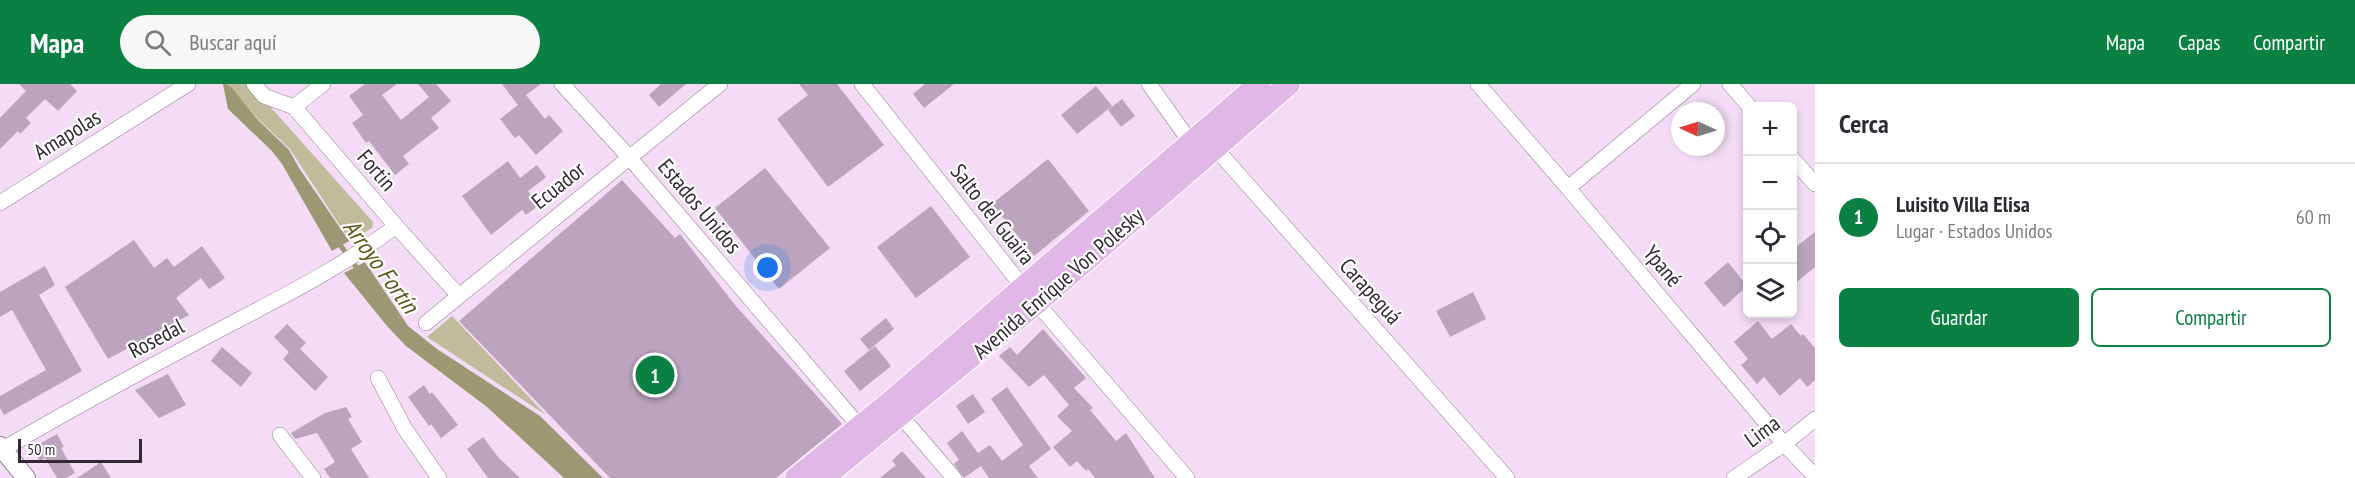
<!DOCTYPE html>
<html lang="es">
<head>
<meta charset="utf-8">
<style>
  :root { --surface:#fff; --page:#f7f7f7; --text:#2b2b33; --muted:#7c7c81; --line:#e1e1e2; --accent:#0b8043 }
  body { margin:0; font-family:"PT Sans Narrow",sans-serif; background:var(--page); color:var(--text) }
  .controls { position:absolute; right:18px; top:18px; display:grid; overflow:hidden; border-radius:9px; box-shadow:0 3px 9px #0003 }
  .controls button { width:54px; height:54px; display:grid; place-items:center; padding:0; border:0; border-bottom:2px solid var(--line); background:var(--surface); color:var(--text); font:30px sans-serif }
  .compass { position:absolute; left:1671px; top:18px; width:54px; height:54px; border-radius:50%; background:var(--surface); box-shadow:0 3px 9px #0003; rotate:274deg }
  .scale { position:absolute; left:18px; bottom:15px; width:124px; box-sizing:border-box; padding-left:6px; border:3px solid #312832; border-top:0; font-size:16px; line-height:21px; white-space:nowrap; color:#312832; -webkit-text-stroke:4px #fff; paint-order:stroke }
  .you { position:absolute; left:768px; top:184px; width:21px; height:21px; margin:-15px; border:4px solid #fff; border-radius:50%; background:#1a73e8; box-shadow:0 0 0 9px #1a73e833 }
  .badge { display:grid; place-items:center; width:39px; height:39px; border-radius:50%; background:var(--accent); color:#fff; font-size:20px; font-weight:700 }
  .pin { position:absolute; translate:-50% -50%; border:3px solid #fff; box-shadow:0 2px 6px #0006 }
  .list { margin:0; padding:0; list-style:none }
  h2 { display:flex; justify-content:space-between; align-items:center; height:78px; margin:0; padding:0 24px; font-size:26px }
  h2 small { font-size:20px; font-weight:400; color:var(--muted) }
  .list li { display:grid; grid-template-columns:39px 1fr auto; gap:18px; align-items:center; box-sizing:border-box; height:108px; padding:0 24px; border-top:2px solid var(--line) }
  .list b { display:block; font-size:22px; white-space:nowrap }
  .list p { margin:0; font-size:20px; white-space:nowrap; color:var(--muted) }
  .list em { font-size:20px; font-style:normal; color:var(--muted) }
  .actions { display:flex; gap:12px; padding:18px 24px }
  .actions a { flex:1; padding:14px 0; border:2px solid var(--accent); border-radius:9px; text-align:center; font-size:21px; color:var(--accent) }
  .actions .main { background:var(--accent); color:#fff }
  .icon { flex:none; width:33px; height:33px; fill:none; stroke:currentColor; stroke-width:2; stroke-linecap:round; stroke-linejoin:round }
  .map { position:relative; flex:none; width:1815px; height:394px; overflow:hidden }
  header { display:flex; align-items:center; gap:36px; box-sizing:border-box; height:84px; padding:0 30px; background:var(--accent); color:#fff }
  header strong { font-size:28px }
  nav { display:flex; gap:33px; margin-inline-start:auto; font-size:21px }
  .search { width:420px; height:54px; background:var(--page); display:flex; align-items:center; gap:15px; box-sizing:border-box; padding:0 21px; border-radius:33px; color:var(--muted); font-size:22px }
  main { display:flex }
  aside { flex:1; background:var(--surface) }
  .map>svg:first-child { display:block }
</style>
</head>
<body>
<header>
<strong>Mapa</strong>
<div class="search"><svg class="icon" aria-label="search" viewBox="0 0 24 24"><circle cx="10" cy="10" r="6"/><path d="M15 15l6 6"/></svg>Buscar aquí</div>
<nav><a>Mapa</a><a>Capas</a><a>Compartir</a></nav>
</header>
<main>
<div class="map">
<svg width="1815" height="394" viewBox="0 0 1815 394">
  <rect width="100%" height="100%" fill="#f4dcf7"/>
  <!-- green -->
  <g fill="#bfbb9b">
    <path d="M228,0H250L373,138L372,144L350,157L290,65L258,35Z"/>
    <path d="M452,232L546,331L427,253Z"/>
  </g>
  <!-- water -->
  <g fill="#9c9873">
    <path d="M223,0H227L232,4L258,36L289,66L299,84L349,157L332,167L282,80L271,66L228,25Z"/>
    <path d="M365,178L408,242L437,265L540,332L603,394H564L487,323L406,262L387,242L344,189Z"/>
  </g>
  <g fill="none" stroke-linecap="round" stroke-linejoin="round">
    <!-- stream -->
    <path stroke="#9c9873" stroke-width="5" d="M338,158L359,187"/>
  </g>
  <!-- building -->
  <g fill="#bca4be">
    <path d="M19,0H70L77,7L58,27L45,15L26,34L31,39L20,50L18,47L0,65V34L26,7Z"/>
    <path d="M365,0H397L382,11L401,36L429,13L418,0H436L451,17L431,34L439,44L403,72L409,80L395,91L369,57L366,59L352,39L363,31L349,12Z"/>
    <path d="M502,0H541L526,11L545,35L549,31L563,47L536,71L519,51L515,54L500,35L518,21Z"/>
    <path d="M661,0H686L659,23L649,11Z"/>
    <path d="M799,0H837L884,61L828,103L777,35L808,11Z"/>
    <path d="M925,0H954L924,24L913,10Z"/>
    <path d="M1096,2L1112,22L1077,50L1061,31Z"/>
    <path d="M1122,15L1135,32L1121,43L1108,26Z"/>
    <path d="M1048,75L1089,127L1034,172L992,120Z"/>
    <path d="M508,77L520,94L537,81L546,93L528,107L539,121L526,131L522,126L491,151L462,112Z"/>
    <path d="M765,84L830,164L779,205L715,124Z"/>
    <path d="M622,96L675,154L680,150L735,221L842,340L776,394H610L459,237Z"/>
    <path d="M931,122L970,173L916,214L877,163Z"/>
    <path d="M1815,148V183L1792,202V166Z"/>
    <path d="M134,156L154,184L167,174L174,183L202,162L225,194L209,205L201,194L176,214L189,231L108,275L65,203Z"/>
    <path d="M1728,178L1747,202L1724,223L1704,199Z"/>
    <path d="M45,182L55,201L39,211L82,287L4,331L0,324V312L46,286L12,226L0,233V208Z"/>
    <path d="M1473,208L1486,235L1450,253L1436,227Z"/>
    <path d="M886,234L894,245L869,266L860,255Z"/>
    <path d="M1758,237L1772,255L1791,240L1801,252L1803,250L1815,264V296L1807,303L1800,294L1780,312L1764,293L1757,300L1741,281L1748,275L1734,258Z"/>
    <path d="M287,240L306,259L300,265L328,293L315,307L283,275L289,268L274,253Z"/>
    <path d="M1043,245L1086,294L1074,304L1093,324L1090,326L1116,357L1126,349L1155,394H1095L1088,385L1086,387L1077,377L1070,383L1053,363L1072,347L1057,332L1069,321L1044,291L1029,303L999,272L1010,263L1017,271Z"/>
    <path d="M875,262L891,282L860,307L844,287Z"/>
    <path d="M222,263L252,289L241,303L211,277Z"/>
    <path d="M168,290L186,321L159,334L135,306Z"/>
    <path d="M424,301L430,310L432,308L458,341L441,354L431,340L429,342L408,313Z"/>
    <path d="M1007,303L1051,365L1029,382L1038,394H989L981,382L964,394L954,380L959,376L947,359L962,347L978,369L990,361L1002,377L1023,361L991,315Z"/>
    <path d="M973,310L985,328L968,340L956,322Z"/>
    <path d="M346,323L352,333L348,335L362,358L351,365L369,394H330L324,385L335,378L317,349L295,355L291,349L325,329Z"/>
    <path d="M57,350L64,363L61,364L75,389L66,394H57L45,374L40,377L32,364Z"/>
    <path d="M483,353L498,373L520,394H488L467,365Z"/>
    <path d="M902,367L926,394H880L896,381L892,377Z"/>
    <path d="M101,378L111,394H77Z"/>
  </g>
  <g fill="none" stroke-linecap="round" stroke-linejoin="round">
    <!-- minor casing -->
    <g stroke="#927c94" stroke-width="16">
      <g id="minor">
        <path d="M254,0L264,12L294,23L396,142L459,212"/>
        <path d="M562,0L629,73L865,349"/>
        <path d="M862,0L1023,203L1187,394"/>
        <path d="M1149,0L1191,59"/>
        <path d="M1478,0L1568,104L1784,360L1815,392"/>
        <path d="M1730,0L1749,22"/>
        <path d="M294,23L323,0"/>
        <path d="M1209,57L1507,394"/>
        <path d="M1792,74L1815,100"/>
        <path d="M1568,104L1693,0"/>
        <path d="M0,119L188,0"/>
        <path d="M426,239L720,0"/>
        <path d="M378,294L405,345L439,394"/>
        <path d="M895,325L954,394"/>
        <path d="M280,351L313,394"/>
        <path d="M0,367C72,324 146,285 219,246C280,214 341,184 396,142"/>
        <path d="M1734,394L1784,360L1815,335"/>
      </g>
    </g>
    <!-- tertiary casing -->
    <g stroke="#927c94" stroke-width="20">
      <path id="tertiary" d="M0,362L26,394"/>
    </g>
    <!-- primary casing -->
    <g stroke="#fff" stroke-width="24">
      <g id="primary">
        <path d="M796,394L889,319L1259,0"/>
        <path d="M823,394L1038,218L1289,0"/>
      </g>
    </g>
    <!-- minor -->
    <use href="#minor" stroke="#fff" stroke-width="15"/>
    <!-- tertiary -->
    <use href="#tertiary" stroke="#fff" stroke-width="18"/>
    <!-- primary -->
    <use href="#primary" stroke="#e0b7e6" stroke-width="22"/>
  </g>
  <g text-anchor="middle" dominant-baseline="central" stroke-width="4.5" stroke-linejoin="round" paint-order="stroke">
    <!-- street labels -->
    <g font-size="22" fill="#312832" stroke="#fff">
      <text transform="translate(67 50) rotate(-32)">Amapolas</text>
      <text transform="translate(377 86) rotate(49)">Fortin</text>
      <text transform="translate(558 101) rotate(-39)">Ecuador</text>
      <text transform="translate(700 122) rotate(50)">Estados Unidos</text>
      <text transform="translate(993 130) rotate(52)">Salto del Guaira</text>
      <text transform="translate(1663 182) rotate(50)">Ypané</text>
      <text transform="translate(1058 199) rotate(-41)">Avenida Enrique Von Polesky</text>
      <text transform="translate(1371 207) rotate(48)">Carapeguá</text>
      <text transform="translate(156 254) rotate(-28)">Rosedal</text>
      <text transform="translate(1762 347) rotate(-36)">Lima</text>
    </g>
    <!-- water labels -->
    <g font-size="24" font-style="italic" fill="#5b5415" stroke="#fff">
      <text transform="translate(381 182) rotate(54)">Arroyo Fortín</text>
    </g>
  </g>
</svg>
<div class="controls">
<button>+</button>
<button>−</button>
<button><svg class="icon" aria-label="locate" viewBox="0 0 24 24"><circle cx="12" cy="12" r="6"/><path d="M12 2v4M12 18v4M2 12h4M18 12h4"/></svg></button>
<button><svg class="icon" aria-label="layers" viewBox="0 0 24 24"><path d="M12 4l9 5-9 5-9-5zM3 14l9 5 9-5"/></svg></button>
</div>
<svg class="compass" viewBox="-18 -18 36 36"><path d="M0-13l5 13h-10z" fill="#e53935"/><path d="M0 13l5-13h-10z" fill="#7c7c81"/></svg>
<div class="scale">50 m</div>
<div class="you"></div>
<div class="pin badge" style="left:655px;top:291px">1</div>
</div>
<aside>
<h2>Cerca<small></small></h2>
<ul class="list">
<li><span class="badge">1</span><div><b>Luisito Villa Elisa</b><p>Lugar · Estados Unidos</p></div><em>60 m</em></li>
</ul>
<div class="actions"><a class="main">Guardar</a><a>Compartir</a></div>
</aside>
</main>
</body>
</html>
